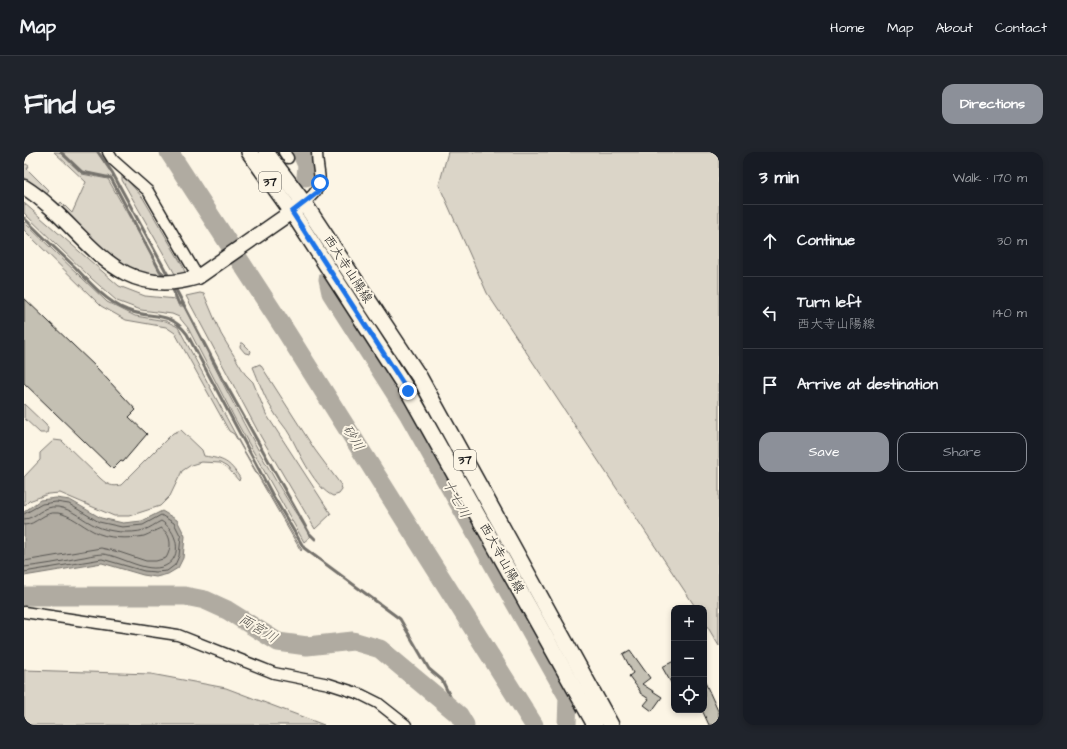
<!DOCTYPE html>
<html lang="en">
<head>
<meta charset="utf-8">
<style>
  :root { --surface:#171b24; --page:#20242c; --text:#f1f3f6; --muted:#9ea1a6; --line:#363941; --accent:#8c9099 }
  body { margin:0; font-family:"Architects Daughter","Klee One",sans-serif; background:var(--page); color:var(--text) }
  .controls { position:absolute; right:12px; bottom:12px; display:grid; overflow:hidden; border-radius:8px; box-shadow:0 2px 6px #0003 }
  .controls button { width:36px; height:36px; display:grid; place-items:center; padding:0; border:0; border-bottom:1px solid var(--line); background:var(--surface); color:var(--text); font:20px sans-serif }
  .stop { position:absolute; width:12px; height:12px; margin:-9px; border:3px solid #1a73e8; border-radius:50%; background:#fff }
  .stop.end { background:#1a73e8; border-color:#fff; box-shadow:0 1px 4px #0008 }
  .list { margin:0; padding:0; list-style:none }
  h2 { display:flex; justify-content:space-between; align-items:center; height:52px; margin:0; padding:0 16px; font-size:17px }
  h2 small { font-size:13px; font-weight:400; color:var(--muted) }
  .list li { display:grid; grid-template-columns:26px 1fr auto; gap:12px; align-items:center; box-sizing:border-box; height:72px; padding:0 16px; border-top:1px solid var(--line) }
  .list b { display:block; font-size:15px; white-space:nowrap }
  .list p { margin:0; font-size:13px; white-space:nowrap; color:var(--muted) }
  .list em { font-size:13px; font-style:normal; color:var(--muted) }
  .actions { display:flex; gap:8px; padding:12px 16px }
  .actions a { flex:1; padding:9px 0; border:1px solid var(--accent); border-radius:12px; text-align:center; font-size:14px; color:var(--accent) }
  .actions .main { background:var(--accent); color:#fff }
  .icon { flex:none; width:22px; height:22px; fill:none; stroke:currentColor; stroke-width:2; stroke-linecap:round; stroke-linejoin:round }
  .map { position:relative; flex:none; width:695px; height:573px; overflow:hidden; border-radius:12px }
  header { display:flex; align-items:center; gap:24px; box-sizing:border-box; height:56px; padding:0 20px; background:var(--surface); border-bottom:1px solid var(--line) }
  header strong { font-size:19px }
  nav { display:flex; gap:22px; margin-inline-start:auto; font-size:14px }
  .intro { display:flex; align-items:center; justify-content:space-between; box-sizing:border-box; height:96px; padding:0 24px }
  h1 { margin:0; font-size:28px }
  .button { padding:10px 18px; border-radius:12px; background:var(--accent); color:#fff; font-size:14px; font-weight:700 }
  main { display:flex; gap:24px; padding:0 24px }
  aside { flex:1; background:var(--surface); border-radius:12px; box-shadow:0 2px 6px #0003 }
  .map>svg:first-child { display:block }
</style>
</head>
<body>
<header>
<strong>Map</strong>
<nav><a>Home</a><a>Map</a><a>About</a><a>Contact</a></nav>
</header>
<div class="intro"><h1>Find us</h1><a class="button">Directions</a></div>
<main>
<div class="map">
<svg width="695" height="573" viewBox="0 0 695 573">
  <rect width="100%" height="100%" fill="#fcf5e5"/>
  <filter id="ink" filterUnits="userSpaceOnUse"><feTurbulence type="fractalNoise" baseFrequency=".025" numOctaves="2"/><feDisplacementMap in="SourceGraphic" scale="8" xChannelSelector="R" yChannelSelector="G"/><feConvolveMatrix kernelMatrix="1 2 1 2 8 2 1 2 1" color-interpolation-filters="sRGB"/></filter>
  <g filter="url(#ink)">
    <!-- green -->
    <g fill="#dbd5c8" stroke="#7c7872">
      <path d="M30,0H35L58,22L84,27L138,123C131,122 123,123 116,121C86,110 57,75 34,54L37,50L48,61L62,30Z"/>
      <path d="M37,0H73L89,24L87,26L57,19Z"/>
      <path d="M424,0H695V494L680,469V456H672L463,141L415,33Z"/>
      <path d="M2,12L5,14L3,17L25,39L22,43L0,27V13Z"/>
      <path d="M98,22L119,46L159,114L161,121L151,122L98,28Z"/>
      <path d="M0,51L95,134L121,144L152,147L155,154H160C199,231 238,313 287,384L280,390L211,267L164,176L155,165L148,162L117,158L93,149L68,127L0,61Z"/>
      <path d="M0,70L83,150L111,164L142,169L154,175L217,293L278,398L277,399L210,282L205,279L151,181L142,175L102,168L77,154L0,78Z"/>
      <path d="M176,141L180,142L197,182L221,222L229,230L242,262L307,362L291,377L237,285L162,144Z"/>
      <path d="M217,191H219L227,199L226,202L221,201L216,195Z"/>
      <path d="M236,212L291,298L317,333L318,338L315,342L309,344C291,336 276,302 267,285C262,275 253,267 248,257C240,245 235,229 229,215Z"/>
      <path d="M0,252L22,273L24,276L23,281H16L0,266Z"/>
      <path d="M157,278L178,298L180,304C200,307 205,309 216,326L215,329L203,315L196,311L177,310L167,313L158,319L146,344L136,354L105,364H90L36,341L24,342L5,349L0,354V325L16,308V301L30,288L38,289L77,327C84,333 88,335 97,333L149,281Z"/>
      <path d="M0,518L127,522L202,536L300,573H0Z"/>
    </g>
    <!-- water -->
    <path fill="#b0aba1" stroke="#75726c" d="M32,346L46,348L77,366L99,371L118,369L138,359L153,368L161,384L159,406L154,416L144,422L132,425L119,423L78,411L0,424V360L16,348Z"/>
    <g fill="none" stroke-linecap="round" stroke-linejoin="round">
      <!-- shore -->
      <g stroke="#575551" stroke-width="1">
        <path d="M0,362L18,352L32,350L45,352L75,370L98,375L119,373L137,363L150,371L157,385L155,404L151,413L143,419L132,420L120,419L78,407L0,420"/>
        <path d="M0,367C12,367 18,353 34,355C48,357 59,368 72,374C84,380 107,382 120,378C126,376 131,372 137,369C153,378 160,405 141,414C122,422 98,404 79,402C71,402 62,405 54,406C36,410 18,413 0,415"/>
        <path d="M0,373C13,373 19,359 34,361C47,363 57,373 69,379C83,387 105,387 120,384C126,382 131,378 137,376C148,383 148,396 142,406L132,409H122L95,400L77,396L0,409"/>
      </g>
      <!-- stream -->
      <g stroke="#75726c" stroke-width="3">
        <path d="M37,0L58,20L87,26L136,119L144,126"/>
        <path d="M74,0L88,20L145,125"/>
        <path d="M0,66C17,83 34,99 51,115C66,131 82,149 103,158C128,168 144,157 163,182L248,342L280,396L376,467L405,517L418,528L435,563"/>
        <path d="M147,133L155,152H159"/>
        <path d="M150,134L201,231L285,381L291,387"/>
      </g>
      <!-- river -->
      <g stroke="#b0aba1" stroke-width="19">
        <path d="M145,0L261,178L510,573"/>
        <path d="M277,0L283,13L282,25"/>
        <path d="M304,127L307,141L385,263L544,545L543,573"/>
        <path d="M0,444H161L181,448L203,458L254,490L283,494L329,489L356,497L435,563L441,573"/>
      </g>
    </g>
    <!-- building -->
    <g fill="#c4c0b3" stroke="#1c1c1c">
      <path d="M0,146L72,215L112,258L105,265L123,282L99,310L97,309L89,317L0,231Z"/>
      <path d="M606,498L626,526L618,532L638,545L628,559L620,553L625,547L616,541V539L605,524L609,521L599,502Z"/>
      <path d="M650,509V536L638,515Z"/>
      <path d="M680,528L695,561V573H685L678,558H680Z"/>
    </g>
    <g fill="none" stroke-linecap="round" stroke-linejoin="round">
      <!-- street casing -->
      <g stroke="#1c1c1c" stroke-width="13">
        <g id="street">
          <path d="M84,0L89,8L124,39L174,125"/>
          <path d="M260,0L264,6"/>
          <path d="M280,51C305,30 293,28 293,0"/>
          <path d="M0,460L154,483L250,521L305,532L336,542L354,551L382,573"/>
        </g>
      </g>
      <!-- secondary casing -->
      <g stroke="#1c1c1c" stroke-width="17">
        <path id="secondary" d="M0,35C62,74 87,152 174,125L276,54"/>
      </g>
      <!-- primary casing -->
      <g stroke="#1c1c1c" stroke-width="18">
        <g id="primary">
          <path d="M225,0L268,60L384,239L571,573"/>
          <path d="M242,0L280,51L396,226L587,573"/>
        </g>
      </g>
      <!-- street -->
      <use href="#street" stroke="#fcf5e5" stroke-width="10"/>
      <!-- secondary -->
      <use href="#secondary" stroke="#fcf5e5" stroke-width="14"/>
      <!-- primary -->
      <use href="#primary" stroke="#fcf5e5" stroke-width="15"/>
    </g>
  </g>
  <g fill="none" stroke-linecap="round" stroke-linejoin="round" filter="url(#ink)">
    <!-- route -->
    <path stroke="#1a73e8" stroke-width="5" d="M296,31L294,40L268,60L384,239"/>
  </g>
  <g text-anchor="middle" dominant-baseline="central" stroke-width="4" stroke-linejoin="round" paint-order="stroke">
    <!-- shield labels -->
    <g fill="#fcf5e5" stroke="#5f5d58" stroke-width="1">
      <rect x="235" y="20" width="22" height="20" rx="3"/>
      <rect x="430" y="298" width="22" height="20" rx="3"/>
    </g>
    <g font-size="12" font-weight="bold" fill="#1c1c1c">
      <text x="246" y="30">37</text>
      <text x="441" y="308">37</text>
    </g>
    <!-- street labels -->
    <g font-size="13" fill="#1c1c1c" stroke="#fcf5e5">
      <text transform="translate(324 117) rotate(57)">西大寺山陽線</text>
      <text transform="translate(478 406) rotate(61)">西大寺山陽線</text>
    </g>
    <!-- water labels -->
    <g font-size="14" font-style="italic" fill="#575551" stroke="#fcf5e5">
      <text transform="translate(329 286) rotate(58)">砂川</text>
      <text transform="translate(432 347) rotate(61)">十七川</text>
      <text transform="translate(234 477) rotate(31)">両宮川</text>
    </g>
  </g>
</svg>
<div class="controls">
<button>+</button>
<button>−</button>
<button><svg class="icon" aria-label="locate" viewBox="0 0 24 24"><circle cx="12" cy="12" r="6"/><path d="M12 2v4M12 18v4M2 12h4M18 12h4"/></svg></button>
</div>
<div class="stop" style="left:296px;top:31px"></div>
<div class="stop end" style="left:384px;top:239px"></div>
</div>
<aside>
<h2>3 min<small>Walk · 170 m</small></h2>
<ul class="list">
<li><svg class="icon" aria-label="ahead" viewBox="0 0 24 24"><path d="M12 20V5M6 11l6-6 6 6"/></svg><div><b>Continue</b></div><em>30 m</em></li>
<li><svg class="icon" aria-label="left" viewBox="0 0 24 24"><path d="M17 20v-9H6M10 6l-5 5 5 5"/></svg><div><b>Turn left</b><p>西大寺山陽線</p></div><em>140 m</em></li>
<li><svg class="icon" aria-label="arrive" viewBox="0 0 24 24"><path d="M6 21V4h12l-3 4 3 4H6"/></svg><div><b>Arrive at destination</b></div></li>
</ul>
<div class="actions"><a class="main">Save</a><a>Share</a></div>
</aside>
</main>
</body>
</html>
